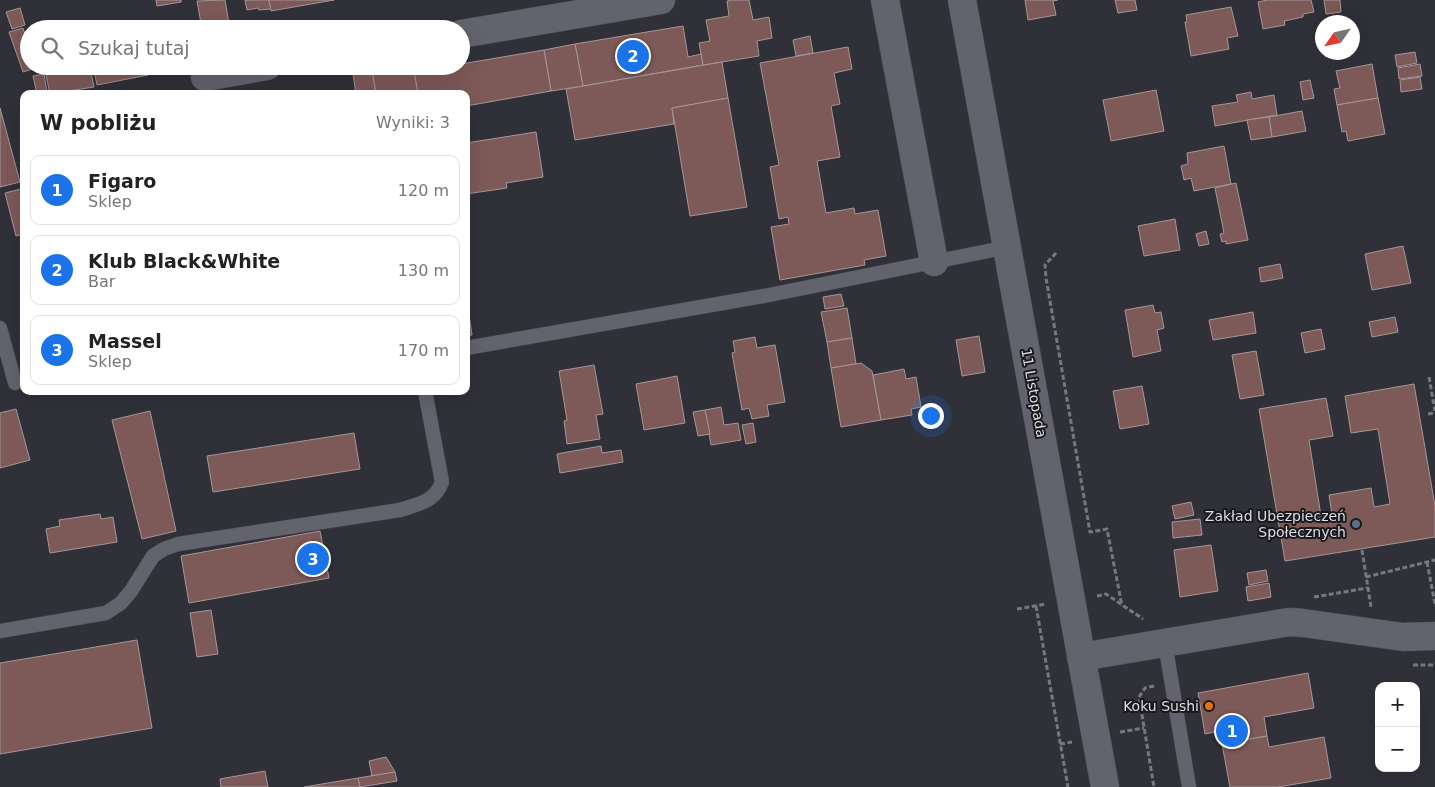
<!DOCTYPE html>
<html lang="pl">
<head>
<meta charset="utf-8">
<style>
  :root { --surface:#fff; --page:#f2f2f2; --text:#222; --muted:#767676; --line:#e0e0e0; --accent:#1a73e8 }
  body { margin:0; font-family:"DejaVu Sans",sans-serif; background:var(--page); color:var(--text) }
  .controls { position:absolute; right:15px; bottom:15px; display:grid; overflow:hidden; border-radius:10px; box-shadow:0 5px 20px #0002 }
  .controls button { width:45px; height:45px; display:grid; place-items:center; padding:0; border:0; border-bottom:1px solid var(--line); background:var(--surface); color:var(--text); font:25px sans-serif }
  .compass { position:absolute; left:1315px; top:15px; width:45px; height:45px; border-radius:50%; background:var(--surface); box-shadow:0 5px 20px #0002; rotate:236deg }
  .you { position:absolute; left:930px; top:415px; width:18px; height:18px; margin:-12px; border:4px solid #fff; border-radius:50%; background:#1a73e8; box-shadow:0 0 0 8px #1a73e833 }
  .badge { display:grid; place-items:center; width:32px; height:32px; border-radius:50%; background:var(--accent); color:#fff; font-size:16px; font-weight:700 }
  .pin { position:absolute; translate:-50% -50%; border:2px solid #fff; box-shadow:0 1px 5px #0006 }
  .list { margin:0; padding:0; list-style:none }
  h2 { display:flex; justify-content:space-between; align-items:center; height:65px; margin:0; padding:0 20px; font-size:21px }
  h2 small { font-size:16px; font-weight:400; color:var(--muted) }
  .list li { display:grid; grid-template-columns:32px 1fr auto; gap:15px; align-items:center; box-sizing:border-box; height:70px; margin:0 10px 10px; padding:0 10px; border:1px solid var(--line); border-radius:10px }
  .list b { display:block; font-size:19px; white-space:nowrap }
  .list p { margin:0; font-size:16px; white-space:nowrap; color:var(--muted) }
  .list em { font-size:16px; font-style:normal; color:var(--muted) }
  .icon { flex:none; width:28px; height:28px; fill:none; stroke:currentColor; stroke-width:2; stroke-linecap:round; stroke-linejoin:round }
  .map { position:relative; flex:none; width:1435px; height:787px; overflow:hidden }
  .search { position:absolute; background:var(--surface); box-shadow:0 5px 20px #0002; left:20px; top:20px; width:450px; height:55px; display:flex; align-items:center; gap:12px; box-sizing:border-box; padding:0 18px; border-radius:28px; color:var(--muted); font-size:19px }
  .panel { position:absolute; background:var(--surface); box-shadow:0 5px 20px #0002; left:20px; top:90px; width:450px; height:305px; border-radius:10px }
  .map>svg:first-child { display:block }
</style>
</head>
<body>
<div class="map">
<svg width="1435" height="787" viewBox="0 0 1435 787">
  <rect width="100%" height="100%" fill="#303039"/>
  <!-- building -->
  <g fill="#7d5958" stroke="#a59797">
    <path d="M156,0H181V2L157,6Z"/>
    <path d="M225,0L230,29H202L197,1Z"/>
    <path d="M245,0H269L271,9L259,10L258,8L247,10Z"/>
    <path d="M269,0H334L271,11Z"/>
    <path d="M732,0H749L753,20L769,17L772,38L757,41L759,56L703,65L699,43L710,41L706,20L729,16L727,1Z"/>
    <path d="M1025,0H1058L1053,1L1056,15L1028,20Z"/>
    <path d="M1115,0H1135L1137,10L1118,13Z"/>
    <path d="M1267,0H1311L1314,12L1303,14V17L1284,21L1285,25L1263,29L1258,2Z"/>
    <path d="M1324,0H1340L1341,12L1326,14Z"/>
    <path d="M1231,7L1238,36L1227,38L1229,49L1191,56L1185,22H1187L1186,15Z"/>
    <path d="M20,8L25,25L12,29L6,12Z"/>
    <path d="M197,21L198,29H180L179,23Z"/>
    <path d="M1355,25L1358,39L1352,40V26Z"/>
    <path d="M683,26L688,57L701,54L703,65L583,86L575,44Z"/>
    <path d="M23,28L29,46V66H36V68L23,72L9,32Z"/>
    <path d="M810,36L813,53L796,56L793,40Z"/>
    <path d="M575,44L583,86L551,91L544,50Z"/>
    <path d="M848,47L852,69L834,73L840,104L831,106L840,157L817,161L826,213L854,208L855,214L878,210L886,256L864,260L865,265L780,280L771,227L789,224L788,217L779,219L770,167L779,165L760,63Z"/>
    <path d="M544,50L551,91L466,106V94H418L414,72L448,66H461V64Z"/>
    <path d="M1415,52L1417,63L1397,67L1395,55Z"/>
    <path d="M722,62L728,98L672,108L674,124L575,140L566,89Z"/>
    <path d="M1372,64L1378,98L1337,105L1334,89L1340,88L1336,71Z"/>
    <path d="M1420,64L1422,76L1399,79L1398,68Z"/>
    <path d="M93,66H146L148,75L97,85Z"/>
    <path d="M381,66H426L427,70L414,72L418,94H376L372,71L381,69Z"/>
    <path d="M90,67L94,87L50,94L46,75Z"/>
    <path d="M372,71L376,94H356L353,74Z"/>
    <path d="M44,74L47,92L37,94L33,76Z"/>
    <path d="M1420,77L1422,89L1401,92L1400,80Z"/>
    <path d="M1310,80L1314,98L1303,100L1300,82Z"/>
    <path d="M1156,90L1164,131L1111,141L1103,100Z"/>
    <path d="M1251,92L1252,99L1274,95L1277,115L1215,126L1212,106L1238,102L1236,95Z"/>
    <path d="M728,98L747,207L690,216L672,108Z"/>
    <path d="M1378,98L1385,134L1348,141L1346,131L1342,132L1337,105Z"/>
    <path d="M0,108L20,182L0,187Z"/>
    <path d="M1302,111L1306,131L1272,137L1269,117Z"/>
    <path d="M1269,117L1272,137L1251,140L1247,120Z"/>
    <path d="M536,132L543,177L506,183L507,188L466,194V143Z"/>
    <path d="M1224,146L1231,184L1194,191L1191,178L1184,180L1181,166L1188,164L1187,153Z"/>
    <path d="M1236,183L1248,240L1226,244V241L1222,242L1220,234L1224,233L1215,188Z"/>
    <path d="M21,189L24,198V234L16,236L5,193Z"/>
    <path d="M1175,219L1180,250L1144,256L1138,226Z"/>
    <path d="M1206,231L1209,244L1199,246L1196,234Z"/>
    <path d="M1403,246L1411,283L1372,290L1365,254Z"/>
    <path d="M1280,264L1283,278L1261,282L1259,268Z"/>
    <path d="M841,294L844,306L825,309L823,297Z"/>
    <path d="M466,296L472,335L466,336Z"/>
    <path d="M1153,305L1155,313L1161,312L1164,328L1157,330L1161,351L1133,357L1125,310Z"/>
    <path d="M847,308L852,338L827,342L821,312Z"/>
    <path d="M1253,312L1256,333L1213,340L1209,320Z"/>
    <path d="M1395,317L1398,332L1372,337L1369,322Z"/>
    <path d="M1321,329L1325,349L1305,353L1301,333Z"/>
    <path d="M979,336L985,372L962,376L956,340Z"/>
    <path d="M755,337L757,348L775,345L785,402L767,405L769,416L752,419L749,408L742,410L732,353L735,352L733,341Z"/>
    <path d="M852,338L856,364L831,368L827,342Z"/>
    <path d="M1256,351L1264,395L1240,399L1232,355Z"/>
    <path d="M861,363L872,371L881,420L841,427L831,368Z"/>
    <path d="M594,365L603,414L596,415L600,439L567,444L564,421L567,420L559,371Z"/>
    <path d="M904,369L906,379L916,377L921,407L911,409L912,415L881,420L873,375Z"/>
    <path d="M677,376L685,423L644,430L636,384Z"/>
    <path d="M1414,384L1435,506V537L1285,561L1259,409L1326,398L1333,436L1309,440L1321,516L1332,514L1329,495L1371,488L1374,507L1390,504L1378,429L1351,433L1345,396Z"/>
    <path d="M1142,386L1149,424L1120,429L1113,391Z"/>
    <path d="M721,407L724,425L738,423L741,440L711,445L705,410Z"/>
    <path d="M16,409L30,460L0,468V413Z"/>
    <path d="M705,410L710,434L698,436L693,412Z"/>
    <path d="M150,411L176,531L142,539L112,420Z"/>
    <path d="M753,423L756,442L746,444L742,425Z"/>
    <path d="M354,433L360,469L213,492L207,456Z"/>
    <path d="M601,446L602,453L621,450L623,462L560,473L557,454Z"/>
    <path d="M1191,502L1194,515L1175,519L1172,506Z"/>
    <path d="M100,514L101,519L113,517L117,542L50,553L46,529L60,526L59,520Z"/>
    <path d="M1200,519L1202,535L1173,538L1172,522Z"/>
    <path d="M320,531L329,578L189,603L181,556Z"/>
    <path d="M1211,545L1218,591L1180,597L1174,550Z"/>
    <path d="M1266,570L1268,581L1249,585L1247,573Z"/>
    <path d="M1269,583L1271,597L1248,601L1246,587Z"/>
    <path d="M211,610L218,654L197,657L190,613Z"/>
    <path d="M137,640L152,728L0,754V663Z"/>
    <path d="M1308,673L1314,708L1264,717L1267,736L1227,743L1225,730L1205,734L1198,693Z"/>
    <path d="M1267,736L1269,747L1324,737L1331,778L1278,787H1230L1222,744Z"/>
    <path d="M386,757L395,772L372,776L369,761Z"/>
    <path d="M265,771L268,787H221L220,779Z"/>
    <path d="M395,772L397,781L360,787L358,778Z"/>
    <path d="M358,778L360,787H304Z"/>
  </g>
  <g fill="none" stroke-linecap="round" stroke-linejoin="round">
    <!-- lane casing -->
    <g stroke="#4b4b53" stroke-width="15">
      <g id="lane">
        <path d="M0,328L15,383"/>
        <path d="M466,348L764,296L1008,247"/>
        <path d="M0,631L106,613L121,603L131,591L153,556L164,549L178,544L400,510C418,504 435,502 442,482L425,391"/>
        <path d="M1165,643L1189,787"/>
      </g>
    </g>
    <!-- street casing -->
    <g stroke="#4b4b53" stroke-width="29">
      <g id="street">
        <path d="M885,0L934,262"/>
        <path d="M461,34L661,0"/>
        <path d="M205,77L267,66"/>
        <path d="M1081,657L1289,622L1303,623L1403,637L1435,636"/>
      </g>
    </g>
    <!-- secondary casing -->
    <g stroke="#4b4b53" stroke-width="29">
      <path id="secondary" d="M962,0L1105,787"/>
    </g>
    <!-- path -->
    <g stroke="#77777e" stroke-width="3" stroke-dasharray="5 2.5" stroke-linecap="butt">
      <path d="M1056,253L1045,265L1046,278L1090,532L1107,529L1122,606"/>
      <path d="M1429,377L1435,411"/>
      <path d="M1428,414L1435,413"/>
      <path d="M1362,550L1371,607"/>
      <path d="M1427,562L1435,604"/>
      <path d="M1366,577L1435,560"/>
      <path d="M1097,596L1106,594L1143,619"/>
      <path d="M1314,597L1368,588"/>
      <path d="M1036,606L1068,787"/>
      <path d="M1017,609L1046,604"/>
      <path d="M1413,665H1435"/>
      <path d="M1154,686L1145,688L1139,697L1154,787"/>
      <path d="M1120,732L1144,728"/>
      <path d="M1060,744L1072,742"/>
    </g>
    <!-- lane -->
    <use href="#lane" stroke="#63636d" stroke-width="14"/>
    <!-- street -->
    <use href="#street" stroke="#63636d" stroke-width="28"/>
    <!-- secondary -->
    <use href="#secondary" stroke="#63636d" stroke-width="28"/>
  </g>
  <!-- markers -->
  <circle fill="#5c6f8a" stroke="#18181c" stroke-width="2" cx="1356" cy="524" r="5"/>
  <circle fill="#e8710a" stroke="#18181c" stroke-width="2" cx="1209" cy="706" r="5"/>
  <g text-anchor="middle" dominant-baseline="central" stroke-width="4" stroke-linejoin="round" paint-order="stroke">
    <!-- street labels -->
    <g font-size="14" fill="#dedee4" stroke="#18181c">
      <text transform="translate(1034 393) rotate(80)">11 Listopada</text>
    </g>
    <!-- poi labels -->
    <g font-size="14" fill="#dedee4" stroke="#18181c" text-anchor="end">
      <text x="1346" y="516">Zakład Ubezpieczeń<tspan x="1346" dy="16">Społecznych</tspan></text>
      <text x="1199" y="706">Koku Sushi</text>
    </g>
  </g>
</svg>
<div class="controls">
<button>+</button>
<button>−</button>
</div>
<svg class="compass" viewBox="-18 -18 36 36"><path d="M0-13l5 13h-10z" fill="#e53935"/><path d="M0 13l5-13h-10z" fill="#767676"/></svg>
<div class="you"></div>
<div class="pin badge" style="left:1232px;top:731px">1</div>
<div class="pin badge" style="left:633px;top:56px">2</div>
<div class="pin badge" style="left:313px;top:559px">3</div>
<div class="search"><svg class="icon" aria-label="search" viewBox="0 0 24 24"><circle cx="10" cy="10" r="6"/><path d="M15 15l6 6"/></svg>Szukaj tutaj</div>
<section class="panel">
<h2>W pobliżu<small>Wyniki: 3</small></h2>
<ul class="list">
<li><span class="badge">1</span><div><b>Figaro</b><p>Sklep</p></div><em>120 m</em></li>
<li><span class="badge">2</span><div><b>Klub Black&amp;White</b><p>Bar</p></div><em>130 m</em></li>
<li><span class="badge">3</span><div><b>Massel</b><p>Sklep</p></div><em>170 m</em></li>
</ul>
</section>
</div>
</body>
</html>
